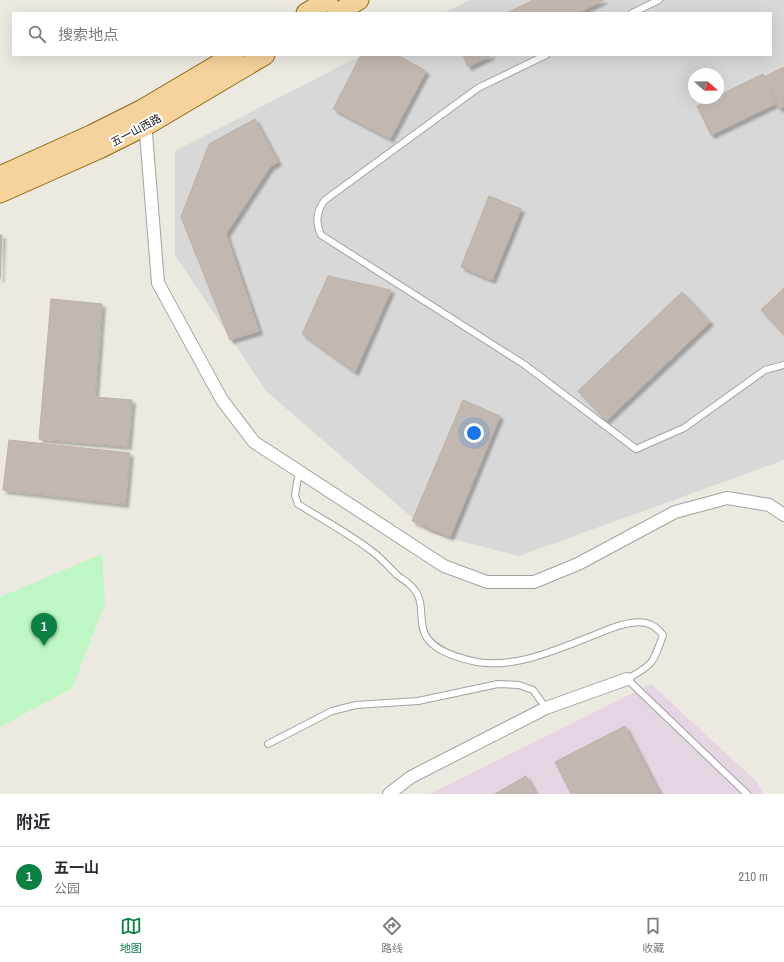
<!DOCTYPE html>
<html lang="zh">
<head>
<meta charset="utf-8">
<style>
  :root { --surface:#fff; --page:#f7f7f7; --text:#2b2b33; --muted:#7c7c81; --line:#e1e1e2; --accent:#0b8043 }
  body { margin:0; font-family:"Archivo Narrow","Noto Sans SC",sans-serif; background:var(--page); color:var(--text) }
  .compass { position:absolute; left:688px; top:68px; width:36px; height:36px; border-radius:50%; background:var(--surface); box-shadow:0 4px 16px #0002; rotate:110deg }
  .you { position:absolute; left:474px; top:433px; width:14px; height:14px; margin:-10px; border:3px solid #fff; border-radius:50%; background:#1a73e8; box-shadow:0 0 0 6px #1a73e833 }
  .badge { display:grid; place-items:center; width:26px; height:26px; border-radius:50%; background:var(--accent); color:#fff; font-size:13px; font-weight:700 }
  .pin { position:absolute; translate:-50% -33px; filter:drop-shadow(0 1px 2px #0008) }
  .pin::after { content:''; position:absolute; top:21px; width:14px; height:12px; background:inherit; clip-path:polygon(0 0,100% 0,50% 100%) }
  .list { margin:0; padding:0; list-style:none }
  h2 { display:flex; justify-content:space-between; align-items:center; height:52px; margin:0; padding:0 16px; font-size:17px }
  h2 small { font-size:13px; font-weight:400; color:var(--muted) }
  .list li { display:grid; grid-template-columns:26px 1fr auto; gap:12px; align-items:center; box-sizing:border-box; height:60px; padding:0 16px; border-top:1px solid var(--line) }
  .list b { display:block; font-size:15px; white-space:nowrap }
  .list p { margin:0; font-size:13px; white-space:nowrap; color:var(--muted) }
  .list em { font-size:13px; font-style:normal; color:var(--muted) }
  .icon { flex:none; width:22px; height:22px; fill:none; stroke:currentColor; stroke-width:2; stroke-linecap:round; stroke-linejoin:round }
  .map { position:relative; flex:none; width:784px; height:794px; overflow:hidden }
  .search { position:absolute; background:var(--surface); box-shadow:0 4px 16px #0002; left:12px; right:12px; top:12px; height:44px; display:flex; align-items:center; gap:10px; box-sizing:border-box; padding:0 14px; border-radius:0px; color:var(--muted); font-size:15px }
  .sheet { height:112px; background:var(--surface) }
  nav { display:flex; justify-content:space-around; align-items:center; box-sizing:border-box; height:56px; border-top:1px solid var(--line); background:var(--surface); font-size:11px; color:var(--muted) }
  nav a { display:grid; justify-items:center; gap:2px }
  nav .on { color:var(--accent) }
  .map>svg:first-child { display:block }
</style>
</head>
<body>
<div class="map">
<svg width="784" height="794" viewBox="0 0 784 794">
  <defs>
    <filter id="shadow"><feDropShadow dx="3.5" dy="3.5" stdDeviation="1" flood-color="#0004"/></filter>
  </defs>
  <rect width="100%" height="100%" fill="#ece9e1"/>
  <!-- residential -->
  <path fill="#d9d8d8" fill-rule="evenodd" d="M469,0H784V460L519,556L430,533L266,391L175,255V151L362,55H771V13H444ZM694,74H718V98H694Z"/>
  <!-- industrial -->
  <path fill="#e5d4e1" d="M651,684L757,782L763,794H430Z"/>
  <!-- park -->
  <path fill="#bff6c6" d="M102,554L105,604L72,688L0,727V597Z"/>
  <!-- building -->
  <g fill="#c1b8b1" stroke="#bdb0a5" filter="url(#shadow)">
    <path d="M533,0H604L578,13H507Z"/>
    <path d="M361,55H397L426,71L390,139L333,109Z"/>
    <path d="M463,55H492L468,67Z"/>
    <path d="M784,67V106L779,109L764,77Z"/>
    <path d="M763,74L777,103L711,135L697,106L714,98H718V96Z"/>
    <path d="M255,119L278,162L270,167L226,234L259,331L230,340L181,217L209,144Z"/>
    <path d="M489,196L521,209L492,280L461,267Z"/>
    <path d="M0,235H2L0,279Z"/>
    <path d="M328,276L391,290L355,372L302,334Z"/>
    <path d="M784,288V335L761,310Z"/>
    <path d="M682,292L710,322L606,421L578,391Z"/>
    <path d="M51,299L102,304L95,397L132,400L128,446L39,439Z"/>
    <path d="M463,400L500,416L450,537L412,521Z"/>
    <path d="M9,440L130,453L125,504L3,490Z"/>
    <path d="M625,726L660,794H571L555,762Z"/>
    <path d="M526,776L536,794H495Z"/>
  </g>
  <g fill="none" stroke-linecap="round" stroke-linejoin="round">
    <!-- service casing -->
    <g stroke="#a2a2a2" stroke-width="8">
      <g id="service">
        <path d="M632,13L659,0"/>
        <path d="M546,55L478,88L325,200C316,211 315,222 321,235L525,365L636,449L684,428L765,370L784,365"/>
        <path d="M299,471L295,495L298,504C323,520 350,534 373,552C381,558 389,567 397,575C400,578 405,580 409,584C425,598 419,610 423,628C427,650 458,658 477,662C516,669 560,648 597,634C611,628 630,620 646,623C654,625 658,629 663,635C653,663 654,664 627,679L747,794"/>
        <path d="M268,744L332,711L356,705L418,701L498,684L519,685L533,690L546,708"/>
      </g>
    </g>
    <!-- minor casing -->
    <g stroke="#a2a2a2" stroke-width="14">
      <g id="minor">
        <path d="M145,121L158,283L222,400L254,442L444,566L487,582H534L578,564L675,512L727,498L769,505L784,515"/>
        <path d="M389,794L411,777L546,708L627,679"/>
      </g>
    </g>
    <!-- primary casing -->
    <g stroke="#8b6508" stroke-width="21">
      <g id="primary">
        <path d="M306,13L328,0"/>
        <path d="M337,13L359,0"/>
        <path d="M0,176L93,134L141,110L234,55"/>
        <path d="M0,193L99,149L147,125L265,55"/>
      </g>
    </g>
    <!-- service -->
    <use href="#service" stroke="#fff" stroke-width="6"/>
    <!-- minor -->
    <use href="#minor" stroke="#fff" stroke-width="12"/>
    <!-- primary -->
    <use href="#primary" stroke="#f6d39d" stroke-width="19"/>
  </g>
  <g text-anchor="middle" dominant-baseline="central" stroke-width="4" stroke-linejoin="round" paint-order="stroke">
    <!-- street labels -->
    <g font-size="11" fill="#1b1b1b" stroke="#fff">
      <text transform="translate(136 130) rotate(-28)">五一山西路</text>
    </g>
  </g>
</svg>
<svg class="compass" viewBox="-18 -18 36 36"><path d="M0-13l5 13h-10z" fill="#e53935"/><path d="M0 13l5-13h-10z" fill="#7c7c81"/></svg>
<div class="you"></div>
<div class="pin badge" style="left:44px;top:646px">1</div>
<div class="search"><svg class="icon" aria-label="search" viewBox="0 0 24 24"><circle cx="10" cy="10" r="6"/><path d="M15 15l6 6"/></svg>搜索地点</div>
</div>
<section class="sheet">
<h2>附近<small></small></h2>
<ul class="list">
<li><span class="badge">1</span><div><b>五一山</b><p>公园</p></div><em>210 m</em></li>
</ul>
</section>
<nav>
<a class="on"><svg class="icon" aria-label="map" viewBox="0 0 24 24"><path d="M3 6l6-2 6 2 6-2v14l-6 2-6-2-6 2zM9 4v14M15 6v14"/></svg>地图</a>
<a><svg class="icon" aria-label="directions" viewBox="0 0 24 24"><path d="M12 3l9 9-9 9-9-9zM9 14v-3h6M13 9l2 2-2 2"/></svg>路线</a>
<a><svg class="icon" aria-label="saved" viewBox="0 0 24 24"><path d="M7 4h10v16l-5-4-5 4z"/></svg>收藏</a>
</nav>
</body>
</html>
